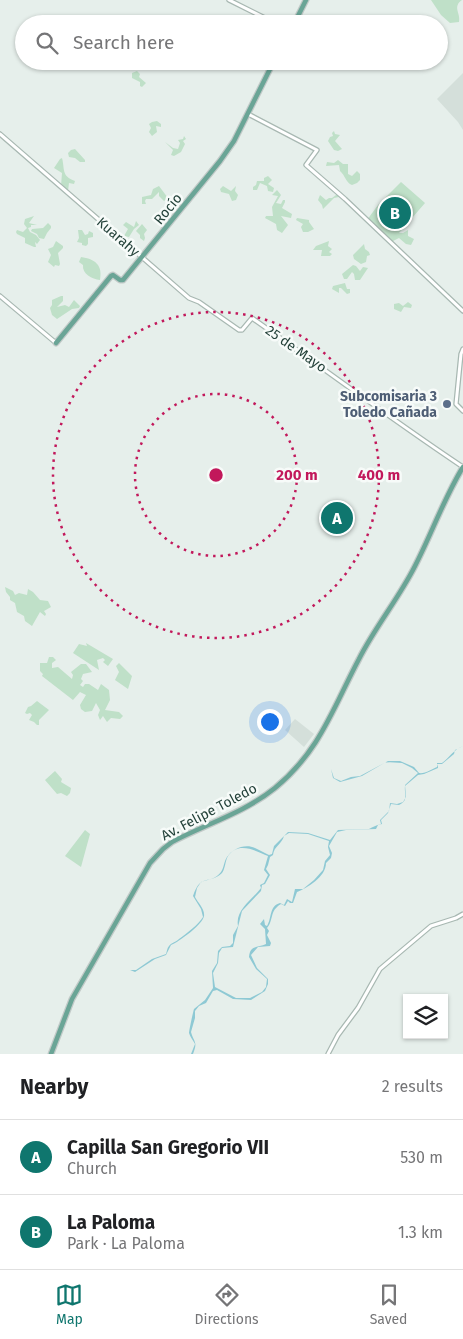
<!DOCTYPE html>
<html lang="en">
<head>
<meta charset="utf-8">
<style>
  :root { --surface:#fff; --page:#f2f2f2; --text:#202124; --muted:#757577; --line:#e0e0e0; --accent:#0f766e }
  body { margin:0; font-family:"Fira Sans",sans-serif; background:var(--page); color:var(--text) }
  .controls { position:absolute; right:15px; bottom:15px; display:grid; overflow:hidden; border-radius:0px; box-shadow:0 1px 4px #0004 }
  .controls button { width:45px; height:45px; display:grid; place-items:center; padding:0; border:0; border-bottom:1px solid var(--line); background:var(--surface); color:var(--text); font:25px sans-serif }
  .you { position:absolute; left:269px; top:721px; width:18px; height:18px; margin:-12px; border:4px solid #fff; border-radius:50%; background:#1a73e8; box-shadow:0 0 0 8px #1a73e833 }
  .badge { display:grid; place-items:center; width:32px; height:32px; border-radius:50%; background:var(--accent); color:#fff; font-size:16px; font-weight:700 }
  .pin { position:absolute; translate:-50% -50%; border:2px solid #fff; box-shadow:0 1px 5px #0006 }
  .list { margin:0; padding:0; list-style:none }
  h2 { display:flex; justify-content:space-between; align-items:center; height:65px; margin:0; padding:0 20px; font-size:21px }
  h2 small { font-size:16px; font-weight:400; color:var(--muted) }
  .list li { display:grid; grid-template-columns:32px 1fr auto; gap:15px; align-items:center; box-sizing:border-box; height:75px; padding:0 20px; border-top:1px solid var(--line) }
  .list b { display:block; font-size:19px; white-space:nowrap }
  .list p { margin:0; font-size:16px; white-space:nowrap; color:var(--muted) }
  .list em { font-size:16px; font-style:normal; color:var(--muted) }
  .icon { flex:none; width:28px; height:28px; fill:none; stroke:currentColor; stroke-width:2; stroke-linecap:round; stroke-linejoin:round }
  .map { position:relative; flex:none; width:463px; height:1054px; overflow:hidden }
  .search { position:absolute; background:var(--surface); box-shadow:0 1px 4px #0004; left:15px; right:15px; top:15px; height:55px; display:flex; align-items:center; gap:12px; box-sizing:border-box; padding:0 18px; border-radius:28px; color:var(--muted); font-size:19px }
  .sheet { height:215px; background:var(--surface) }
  nav { display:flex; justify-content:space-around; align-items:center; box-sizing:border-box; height:70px; border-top:1px solid var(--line); background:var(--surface); font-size:14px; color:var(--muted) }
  nav a { display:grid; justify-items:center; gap:2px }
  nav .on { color:var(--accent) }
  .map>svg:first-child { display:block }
</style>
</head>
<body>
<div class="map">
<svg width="463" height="1054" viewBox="0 0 463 1054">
  <rect width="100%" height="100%" fill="#e6efeb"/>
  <!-- built -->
  <g fill="#d4dfda">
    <path d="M463,73V130L458,122L437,99Z"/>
    <path d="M295,719L314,734L304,747L285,730Z"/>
  </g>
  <!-- green -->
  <g fill="#bfe0c8">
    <path d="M431,0H462C452,7 461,13 459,22L450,23L441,15Z"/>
    <path d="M137,71L140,74L139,77L146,83L142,87L140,86V82L132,78V73Z"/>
    <path d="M157,121L161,124V127L156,126L157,132L152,136L149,132L151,128L149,124L152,122Z"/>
    <path d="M334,131L335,134L340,135L335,141L342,149L338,151L334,150L328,141L330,137L333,136L332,133Z"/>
    <path d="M184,136L186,139L183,141L185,144L181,152L174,156L171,155L173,150L165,142L173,148L178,149L180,143L178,140L183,139Z"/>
    <path d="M75,149L85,160V162H80L75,158L69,157L68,153L71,150Z"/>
    <path d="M62,158C65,169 61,176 75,181L74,184L69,183L68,191L61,186L62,173L54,168L60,159Z"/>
    <path d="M338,160L343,164H348V174L352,176L357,171L360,174V180L357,183L352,185C346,183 345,175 340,171L339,165L326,166L327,162L334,163Z"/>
    <path d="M268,176L272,180L268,184L274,188L273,192L268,191L267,186L260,183L257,190H253V187L256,185L257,181H264V178Z"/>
    <path d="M401,182L425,203L399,233H403L408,230V236L414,239L411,245L406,244L399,238L391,242L367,220L378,205Z"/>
    <path d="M159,186L168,198L164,201L159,196V192L152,199H146L145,201L146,204H142V197L151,195L153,189Z"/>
    <path d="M223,186L231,191L236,186L235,191L238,195L236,200L232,201L229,194L221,192L220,189Z"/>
    <path d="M277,190L281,195L276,203L281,204L283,200H285V202L282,208L292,214L291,218L281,216L288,225L282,233L277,230L276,224L265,218L266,216H273L272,207L278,196L272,195Z"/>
    <path d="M320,195L326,200L329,198H332L336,195H339V197L334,198L323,209L322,205L318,200Z"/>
    <path d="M34,216L29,223L37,225H31V227L28,228L30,232L36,235L40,240L37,244L35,242L36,247H34L25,243V238L17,234L16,232L17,230L23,232L27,228L24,224L25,219Z"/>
    <path d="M297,218L309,220V222L314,229L308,232H303L301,227L303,224L296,220Z"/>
    <path d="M136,221L139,225L134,229L129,237L124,236L128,229L123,225L126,222L134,227Z"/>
    <path d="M48,223L51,226V228L47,233L44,239L39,238L37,234L31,231L32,229L43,228Z"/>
    <path d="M142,224L147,230L144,234L145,238L144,241L140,238V235L136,231Z"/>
    <path d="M78,230H82L85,235L88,234L89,231L93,233V237L88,238V244L86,246L82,245V243L77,242L79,238Z"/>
    <path d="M56,241L63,246V248L58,253L60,264L59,266L55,265L54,267L48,262L51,255L48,249L53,247Z"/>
    <path d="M329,241L328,246L332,249L329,252L332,254L330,256H321L322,250H313L316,246Z"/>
    <path d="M364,244L365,249L369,252L370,255L367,256L366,262L361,264L354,259L353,255Z"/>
    <path d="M81,257C95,259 103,265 100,280C92,279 82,274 83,265L79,262Z"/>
    <path d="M353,265L356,266L360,271L363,267L368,268L360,280H355L354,274L352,272L347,279H344L342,274Z"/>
    <path d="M345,283L347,289H350V293L347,294L341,288H339V293L332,289L333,286Z"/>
    <path d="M61,296H63V301L57,307L65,305L69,307L74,300L80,306L79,308L72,309L57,319L52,315L50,308L52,305V300Z"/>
    <path d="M408,302L412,305L411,308L404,307L401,312L394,309V304L399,303L403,306Z"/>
    <path d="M5,587L13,591L15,595L19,593L27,595L28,589L33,592L40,600L48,601L51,607L44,611L46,614L45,616L40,612L32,626L25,621L24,616L17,612L15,603L10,600V597L6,592Z"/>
    <path d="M86,643L113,659L108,666L103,662L105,660L103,658L97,660L99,670L73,653L79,644L87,646Z"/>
    <path d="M49,657H53L56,660L52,663V668L58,667L72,679L73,675L71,672L81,664H86L92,672L83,674L81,679L83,681L80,685L83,687L85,684H89L98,690L101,684L109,690L110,700L105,710L119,712L123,716L120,719L111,718L107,722L103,716L100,720L98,715L100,710L96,703L92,711L85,712L81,709L80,705L86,695L80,692L73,700L42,676L43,674L40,671V663H47Z"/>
    <path d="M119,663L132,676L128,689L115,680L119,672L116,666Z"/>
    <path d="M37,701L49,710L39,720V725H37L34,722L29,720L32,715L30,713L27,714L25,713L28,707L31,706Z"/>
    <path d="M55,771L62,779L61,782L71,788L70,793L67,796L61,793L57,794L45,780Z"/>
    <path d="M85,830L90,834L81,867L65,856Z"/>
  </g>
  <!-- water -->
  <path fill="#8ec9d4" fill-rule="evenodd" d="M463,746L455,750L454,754L442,764H437L438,767V768L424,774L418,775L405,786C404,795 409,800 399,805L391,804L388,813L381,820L382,824L378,825L376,829L346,830L337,832L329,846L332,853L331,858L326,863C326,877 307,888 297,892L293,903H290L288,901L285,906L281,904C269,911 274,920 267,928L269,931L267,935L271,943L270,946L258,947L251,955L257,968L268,979V984L265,991L251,1000L233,999L217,990L213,991L206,1003L199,1006L195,1011V1018L191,1032C194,1043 198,1041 193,1054H191L195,1044C193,1040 190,1037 189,1033C189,1031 193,1012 194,1009L205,1000L213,988L212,971L217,963L218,951L222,947L230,946L233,943V935L238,926C235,910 252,900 261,888L260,885L264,883L268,875L264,870L268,856C256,851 237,840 227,858C225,863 225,869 222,873C216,879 209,879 201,882L197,888L195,897C198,903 205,909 204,916C203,924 179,942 171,945L166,955L155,959L135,972L130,970H136L152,959L166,954C167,951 167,948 169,946C171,943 176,942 179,939C187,933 198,925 203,917L201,909L193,896C201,872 210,886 221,872C224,868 224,861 227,857C232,849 245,843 255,848C260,850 264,853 269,855L272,854L274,846L288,832L308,833L330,840L338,830L369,829C373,827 376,825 381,824L380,820L389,811L390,803L397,804L403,802L406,797L405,785L418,773L412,768L402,763L386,762L362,776L340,782L333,778L331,769L334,778L341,781L351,777L360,776L388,761H400L414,767L419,773C425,774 432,769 437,767V763H442C449,758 454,749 463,746ZM289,833L308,834L329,841L328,847L330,855L325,861L323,870L314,880L303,889H295L292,902L287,899L284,905L280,903C269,906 272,918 267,926L265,925L264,919L260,924L265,929L266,944C259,948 250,944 249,957L256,969L267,979L266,987L262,992L250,998H236L215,987L213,973L218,963L219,953L222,948L233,947L242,911L261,891L262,885L265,884L270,875L266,869L268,865L270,857L273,855C274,846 282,844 284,836Z"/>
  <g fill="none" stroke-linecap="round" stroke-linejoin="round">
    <!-- minor casing -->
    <g stroke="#a8b8b2" stroke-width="5.5">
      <g id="minor">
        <path d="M229,0L277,24"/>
        <path d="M248,114L317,150L306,165L345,199L463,311"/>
        <path d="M0,134L189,298L199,302L239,330H242L252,318C323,368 391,419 463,467"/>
        <path d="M0,296L56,343"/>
        <path d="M463,349L461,354L456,404L463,411"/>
        <path d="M328,1054L338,1035L358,1008L380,969L431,926L456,918L463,914"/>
      </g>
    </g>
    <!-- major casing -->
    <g stroke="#c2cac8" stroke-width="7">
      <g id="major">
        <path d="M294,24L306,0"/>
        <path d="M56,343L111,276L113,275L120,280H123L220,161L234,141L274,61"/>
        <path d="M51,1054L72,999L150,863L163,849L172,842C206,824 244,813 275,788C320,751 333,708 359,659C375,627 399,598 415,566C432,533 444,498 463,467"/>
      </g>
    </g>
    <!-- minor -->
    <use href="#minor" stroke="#fff" stroke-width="3"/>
    <!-- major -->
    <use href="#major" stroke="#6aa596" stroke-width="4.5"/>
  </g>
  <!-- distance rings -->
  <g fill="none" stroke="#c2185b" stroke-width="2.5" stroke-dasharray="2.5 5">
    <circle cx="216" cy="475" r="81"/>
    <circle cx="216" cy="475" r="163"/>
  </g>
  <!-- markers -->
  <circle fill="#5c6f8a" stroke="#f7fbf9" stroke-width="2" cx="447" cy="404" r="5"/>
  <g text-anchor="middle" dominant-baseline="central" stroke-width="5" stroke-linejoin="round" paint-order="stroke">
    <!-- street labels -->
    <g font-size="14" fill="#24423a" stroke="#f7fbf9">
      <text transform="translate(168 209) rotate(-51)">Rocío</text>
      <text transform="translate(118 237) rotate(41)">Kuarahy</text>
      <text transform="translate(296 349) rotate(35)">25 de Mayo</text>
      <text transform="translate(209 812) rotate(-28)">Av. Felipe Toledo</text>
    </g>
    <!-- service labels -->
    <g font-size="14" font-weight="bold" fill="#4e5e75" stroke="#f7fbf9" text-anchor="end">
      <text x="437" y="396">Subcomisaria 3<tspan x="437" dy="16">Toledo Cañada</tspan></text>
    </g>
  </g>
  <circle cx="216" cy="475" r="8" fill="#c2185b" stroke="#f7fbf9" stroke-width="2.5"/>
  <g font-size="15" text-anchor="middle" font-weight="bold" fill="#c2185b" stroke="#f7fbf9" stroke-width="5" stroke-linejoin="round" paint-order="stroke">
    <text x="297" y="480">200 m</text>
    <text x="379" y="480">400 m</text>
  </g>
</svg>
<div class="controls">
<button><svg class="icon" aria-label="layers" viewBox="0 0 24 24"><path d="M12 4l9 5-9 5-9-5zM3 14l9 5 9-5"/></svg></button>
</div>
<div class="you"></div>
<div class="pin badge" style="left:337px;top:518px">A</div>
<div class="pin badge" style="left:395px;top:213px">B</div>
<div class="search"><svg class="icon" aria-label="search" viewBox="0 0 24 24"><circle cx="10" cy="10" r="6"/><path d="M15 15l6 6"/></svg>Search here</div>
</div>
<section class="sheet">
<h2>Nearby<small>2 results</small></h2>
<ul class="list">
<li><span class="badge">A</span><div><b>Capilla San Gregorio VII</b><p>Church</p></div><em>530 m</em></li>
<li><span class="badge">B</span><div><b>La Paloma</b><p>Park · La Paloma</p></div><em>1.3 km</em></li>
</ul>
</section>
<nav>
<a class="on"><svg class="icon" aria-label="map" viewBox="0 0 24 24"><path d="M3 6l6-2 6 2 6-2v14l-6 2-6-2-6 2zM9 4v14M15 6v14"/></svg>Map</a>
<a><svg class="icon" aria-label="directions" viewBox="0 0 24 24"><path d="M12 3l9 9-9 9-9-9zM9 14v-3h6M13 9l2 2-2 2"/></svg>Directions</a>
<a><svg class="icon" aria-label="saved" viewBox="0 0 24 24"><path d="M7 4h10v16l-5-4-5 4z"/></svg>Saved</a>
</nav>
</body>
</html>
